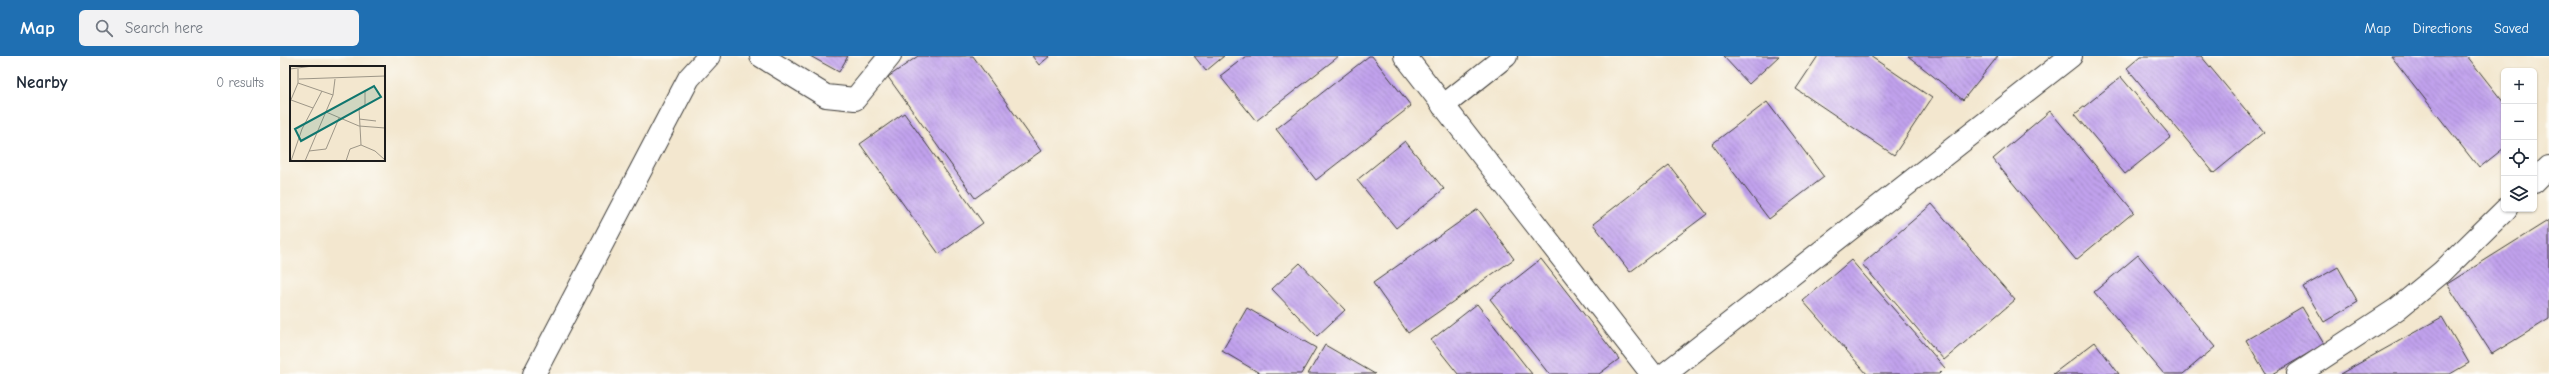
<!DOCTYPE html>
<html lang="en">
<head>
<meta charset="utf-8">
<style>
  :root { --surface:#fff; --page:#f2f2f3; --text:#1f2937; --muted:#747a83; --line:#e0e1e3; --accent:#1f6fb2 }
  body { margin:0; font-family:"Comic Neue",sans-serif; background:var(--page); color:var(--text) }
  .controls { position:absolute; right:12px; top:12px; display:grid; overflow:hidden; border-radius:6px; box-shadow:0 1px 3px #0004 }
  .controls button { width:36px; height:36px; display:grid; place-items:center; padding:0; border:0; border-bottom:1px solid var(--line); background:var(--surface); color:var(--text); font:20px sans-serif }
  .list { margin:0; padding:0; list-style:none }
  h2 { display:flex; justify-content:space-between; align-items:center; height:52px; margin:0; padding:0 16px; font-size:17px }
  h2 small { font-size:13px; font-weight:400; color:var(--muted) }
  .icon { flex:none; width:22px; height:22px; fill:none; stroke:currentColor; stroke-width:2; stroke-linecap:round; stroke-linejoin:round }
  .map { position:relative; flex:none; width:2269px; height:318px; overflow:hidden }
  header { display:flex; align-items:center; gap:24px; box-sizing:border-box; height:56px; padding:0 20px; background:var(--accent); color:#fff }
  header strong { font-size:19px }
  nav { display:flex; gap:22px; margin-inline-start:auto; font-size:14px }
  .search { width:280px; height:36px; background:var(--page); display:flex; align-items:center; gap:10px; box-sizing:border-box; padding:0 14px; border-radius:6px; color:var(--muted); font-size:15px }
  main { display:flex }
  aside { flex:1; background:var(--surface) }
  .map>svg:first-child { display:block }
</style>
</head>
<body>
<header>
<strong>Map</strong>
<div class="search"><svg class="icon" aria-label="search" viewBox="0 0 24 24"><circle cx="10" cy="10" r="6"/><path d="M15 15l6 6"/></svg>Search here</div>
<nav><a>Map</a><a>Directions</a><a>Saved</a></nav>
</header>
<main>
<aside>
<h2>Nearby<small>0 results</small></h2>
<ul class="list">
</ul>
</aside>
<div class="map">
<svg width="2269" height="318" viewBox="0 0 2269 318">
  <defs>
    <pattern id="building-back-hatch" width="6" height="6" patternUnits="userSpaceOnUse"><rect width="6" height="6" fill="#c1a2ed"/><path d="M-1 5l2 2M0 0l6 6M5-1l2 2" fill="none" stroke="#9c83bf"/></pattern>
  </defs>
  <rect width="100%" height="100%" fill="#fdfcf7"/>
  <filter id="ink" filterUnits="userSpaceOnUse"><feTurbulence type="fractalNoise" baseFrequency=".025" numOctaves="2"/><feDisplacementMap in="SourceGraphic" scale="8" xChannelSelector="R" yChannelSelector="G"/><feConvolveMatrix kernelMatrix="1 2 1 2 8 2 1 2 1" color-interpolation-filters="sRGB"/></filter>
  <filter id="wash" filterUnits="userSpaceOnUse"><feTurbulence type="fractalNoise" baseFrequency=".012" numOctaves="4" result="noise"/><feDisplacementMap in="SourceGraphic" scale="16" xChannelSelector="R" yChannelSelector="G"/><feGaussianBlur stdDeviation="0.9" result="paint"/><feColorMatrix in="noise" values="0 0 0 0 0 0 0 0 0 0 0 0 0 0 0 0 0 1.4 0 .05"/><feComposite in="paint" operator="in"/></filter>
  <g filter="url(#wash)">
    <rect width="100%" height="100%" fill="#f3e7cf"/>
    <g id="blocks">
      <!-- building -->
      <g fill="url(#building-back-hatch)">
        <path d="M530,0H568L559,16Z"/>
        <path d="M638,0H693L761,95L695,142L608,21Z"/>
        <path d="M752,0H770L759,9Z"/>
        <path d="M914,0H944L926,15Z"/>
        <path d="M966,0H1059L976,65L940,20Z"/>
        <path d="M1089,0H1092L1131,50L1036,124L996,73Z"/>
        <path d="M1443,0H1499L1469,28Z"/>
        <path d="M1538,0H1590L1652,42L1614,99L1516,33Z"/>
        <path d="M1628,0H1718L1683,44Z"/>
        <path d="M1861,0H1921L1984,76L1934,117L1847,12Z"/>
        <path d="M2111,0H2187L2224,47V92L2199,112Z"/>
        <path d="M1841,21L1891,81L1845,118L1795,58Z"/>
        <path d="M1487,46L1544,121L1489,163L1432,88Z"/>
        <path d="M1770,55L1854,156L1796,204L1713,103Z"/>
        <path d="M624,57L703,167L659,198L580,88Z"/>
        <path d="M1125,85L1164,133L1116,172L1077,124Z"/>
        <path d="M1389,109L1427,158L1350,216L1313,168Z"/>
        <path d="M1652,148L1735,244L1664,304L1582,208Z"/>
        <path d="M1198,153L1234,203L1128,277L1093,227Z"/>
        <path d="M2269,164V263L2212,298L2167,228Z"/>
        <path d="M1858,199L1935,291L1903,318H1884L1814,236Z"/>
        <path d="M1261,203L1339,303L1319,318H1269L1210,243Z"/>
        <path d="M1571,204L1665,312L1659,318H1587L1523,245Z"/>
        <path d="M1020,207L1065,254L1037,280L992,233Z"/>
        <path d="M2058,211L2078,246L2044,266L2023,231Z"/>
        <path d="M1197,248L1252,318H1178L1151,284Z"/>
        <path d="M2022,251L2044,288L1993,318H1986L1966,284Z"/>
        <path d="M967,252L1036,292L1021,318H981L942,295Z"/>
        <path d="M2162,261L2189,307L2170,318H2060Z"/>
        <path d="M1815,286L1839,318H1773Z"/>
        <path d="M1045,289L1095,318H1028Z"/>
      </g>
    </g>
  </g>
  <g filter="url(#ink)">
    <use href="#blocks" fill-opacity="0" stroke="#3c3a37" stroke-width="1"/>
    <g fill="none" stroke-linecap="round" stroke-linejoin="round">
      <!-- minor casing -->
      <g stroke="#3c3a37" stroke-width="24">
        <g id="minor">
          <path d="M481,0L546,40L575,43L610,0"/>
          <path d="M1125,0L1372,318"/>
          <path d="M1163,50L1226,0"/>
          <path d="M2254,126L2269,111"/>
          <path d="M254,318L409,22L429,0"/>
          <path d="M1385,318L1791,0"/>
          <path d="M2018,318L2117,253L2162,216L2226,153"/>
        </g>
      </g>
      <!-- minor -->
      <use href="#minor" stroke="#fff" stroke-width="22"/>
    </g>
  </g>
  <!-- overview -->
  <g transform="translate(10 10)">
    <rect width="95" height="95" fill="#f3e7cf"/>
    <path fill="none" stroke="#9d9687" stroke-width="1" d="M0,3L23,0M9,13L95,10M8,17L43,29M1,34L23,42M0,36L8,17V3M36,46L69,60L95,62M69,53L86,55M71,79L85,85L95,94M19,85L36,83L49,52M1,95L12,63L32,25M15,95L43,29L45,13M56,95L60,83L71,79L69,42L75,39V24"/>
    <path fill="#0f766e" fill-opacity="0.15" stroke="#0f766e" stroke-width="2" d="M84,20L91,31L11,75L5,63Z"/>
    <rect width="95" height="95" fill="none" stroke="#1c1c1c" stroke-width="2"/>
  </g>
</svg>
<div class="controls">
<button>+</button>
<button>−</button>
<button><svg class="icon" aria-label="locate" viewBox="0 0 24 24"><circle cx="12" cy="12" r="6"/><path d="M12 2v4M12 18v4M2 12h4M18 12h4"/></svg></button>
<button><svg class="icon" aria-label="layers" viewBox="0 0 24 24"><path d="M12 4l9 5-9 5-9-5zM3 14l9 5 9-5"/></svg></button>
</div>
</div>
</main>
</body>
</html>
